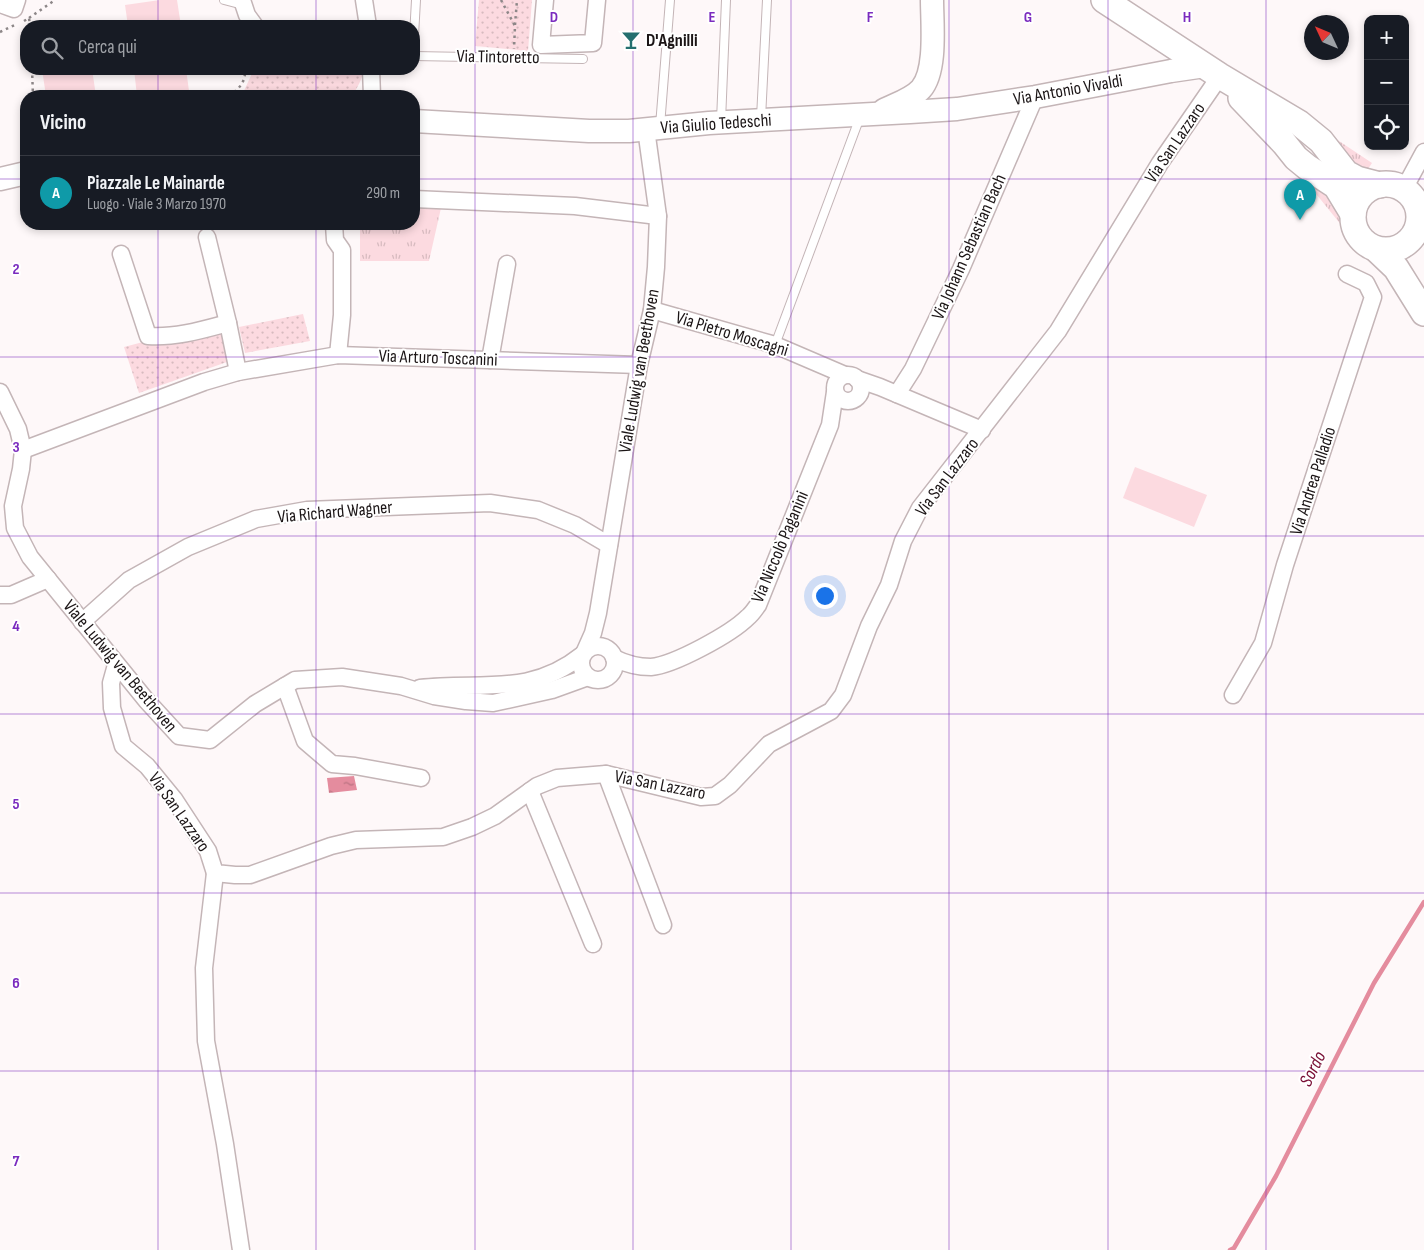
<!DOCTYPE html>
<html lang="it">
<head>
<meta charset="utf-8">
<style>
  :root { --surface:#171b24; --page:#20242c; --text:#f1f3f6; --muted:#9ea1a6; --line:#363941; --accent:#b45309 }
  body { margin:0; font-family:"Sofia Sans Condensed",sans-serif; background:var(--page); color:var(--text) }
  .controls { position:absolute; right:15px; top:15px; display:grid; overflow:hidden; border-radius:10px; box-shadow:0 2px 8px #0003 }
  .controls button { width:45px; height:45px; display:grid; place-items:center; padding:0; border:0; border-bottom:1px solid var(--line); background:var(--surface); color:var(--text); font:25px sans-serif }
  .compass { position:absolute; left:1304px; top:15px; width:45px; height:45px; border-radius:50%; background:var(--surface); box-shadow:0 2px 8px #0003; rotate:314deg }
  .you { position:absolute; left:824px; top:595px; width:18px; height:18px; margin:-12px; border:4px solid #fff; border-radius:50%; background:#1a73e8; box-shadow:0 0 0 8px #1a73e833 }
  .badge { display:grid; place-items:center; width:32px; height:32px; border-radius:50%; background:var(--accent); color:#fff; font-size:16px; font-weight:700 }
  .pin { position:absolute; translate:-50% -41px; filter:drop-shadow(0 1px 2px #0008) }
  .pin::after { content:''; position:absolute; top:26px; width:18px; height:15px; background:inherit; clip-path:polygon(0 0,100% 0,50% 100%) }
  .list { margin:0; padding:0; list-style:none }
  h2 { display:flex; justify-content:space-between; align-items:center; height:65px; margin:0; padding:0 20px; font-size:21px }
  h2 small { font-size:16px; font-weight:400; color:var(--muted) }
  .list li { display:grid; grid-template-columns:32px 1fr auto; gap:15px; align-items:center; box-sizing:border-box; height:75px; padding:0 20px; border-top:1px solid var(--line) }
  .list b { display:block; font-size:19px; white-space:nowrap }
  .list p { margin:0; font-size:16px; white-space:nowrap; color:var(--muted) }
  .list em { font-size:16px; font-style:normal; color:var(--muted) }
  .icon { flex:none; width:28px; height:28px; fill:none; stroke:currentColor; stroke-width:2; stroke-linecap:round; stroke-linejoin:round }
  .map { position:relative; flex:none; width:1424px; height:1250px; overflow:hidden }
  .search { position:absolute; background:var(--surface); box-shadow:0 2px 8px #0003; left:20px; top:20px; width:400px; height:55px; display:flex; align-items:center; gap:12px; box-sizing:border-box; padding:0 18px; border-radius:20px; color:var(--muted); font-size:19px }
  .panel { position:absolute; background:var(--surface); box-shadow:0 2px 8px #0003; left:20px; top:90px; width:400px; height:140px; border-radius:20px }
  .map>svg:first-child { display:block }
</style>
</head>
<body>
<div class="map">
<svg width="1424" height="1250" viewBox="0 0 1424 1250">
  <defs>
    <pattern id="grass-tufts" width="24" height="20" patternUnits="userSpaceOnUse" patternTransform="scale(1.25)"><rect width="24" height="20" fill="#fcdae0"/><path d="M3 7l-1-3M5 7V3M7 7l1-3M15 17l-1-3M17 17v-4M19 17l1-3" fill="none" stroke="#d7babf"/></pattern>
    <pattern id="park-dots" width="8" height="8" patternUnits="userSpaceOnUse" patternTransform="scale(1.25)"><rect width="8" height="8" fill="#fcdae0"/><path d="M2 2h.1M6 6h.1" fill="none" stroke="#d7babf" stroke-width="1.8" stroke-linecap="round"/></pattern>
    <pattern id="water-ripples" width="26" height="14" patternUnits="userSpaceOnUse" patternTransform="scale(1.25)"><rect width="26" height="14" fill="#e48c9e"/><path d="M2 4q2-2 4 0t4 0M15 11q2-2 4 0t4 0" fill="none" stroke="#b87180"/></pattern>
  </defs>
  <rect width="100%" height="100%" fill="#fef8f9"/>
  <!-- grass -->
  <g fill="url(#grass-tufts)">
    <path d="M1330,135L1372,163L1366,172L1362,173Z"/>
    <path d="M1295,168L1326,188L1346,217L1351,237Z"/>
    <path d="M414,207L441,208L429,261H360V224H414Z"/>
  </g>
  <!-- park -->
  <g fill="url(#park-dots)">
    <path d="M479,0H532L528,51L475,46Z"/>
    <path d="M254,69H363C363,79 357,88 352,96H239L243,93Z"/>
    <path d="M303,314L310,341L245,353L239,327Z"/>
    <path d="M219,331L223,335L227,362L139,393L124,347L143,342Z"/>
  </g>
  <!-- pitch -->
  <g fill="#fcdae0">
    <path d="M160,0H177L181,26H128L125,5Z"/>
    <path d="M42,69H92L96,96H46Z"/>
    <path d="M134,69H186L189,91L151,96H137Z"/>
    <path d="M1135,467L1207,495L1194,527L1123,498Z"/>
  </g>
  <!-- water -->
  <path fill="url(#water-ripples)" d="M354,776L357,790L329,793L327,778Z"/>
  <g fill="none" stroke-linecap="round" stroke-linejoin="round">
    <!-- stream -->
    <path stroke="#e48c9e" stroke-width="4.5" d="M1230,1250L1234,1248L1276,1176L1374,983L1424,902"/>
    <!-- lane casing -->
    <g stroke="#c4b5b7" stroke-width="10">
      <g id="lane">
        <path d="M224,0L243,5"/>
        <path d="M414,36L416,0"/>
        <path d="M414,56L583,59"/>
        <path d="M761,118L767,0"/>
        <path d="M721,121L726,0"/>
        <path d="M660,126L670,0"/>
        <path d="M775,345L860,117"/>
      </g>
    </g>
    <!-- street casing -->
    <g stroke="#c4b5b7" stroke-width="19">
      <g id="street">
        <path d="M242,0L247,15L255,26"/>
        <path d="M364,0L368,26"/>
        <path d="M545,0L541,45L593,43L597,0"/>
        <path d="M0,4L14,9L17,0"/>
        <path d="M371,69L372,96"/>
        <path d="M1404,189L1424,152"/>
        <path d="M414,199L575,206L658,216"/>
        <path d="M334,224L335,240L342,250V315L338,355"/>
        <path d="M207,237L228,323L238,372"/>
        <path d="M121,254L148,336C175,338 202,330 228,323"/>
        <path d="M652,310L775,345L845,375"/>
        <path d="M490,360L507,264"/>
        <circle cx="848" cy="388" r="13"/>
        <path d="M857,379L880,387L982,430"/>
        <path d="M0,392L18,429L23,450L21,469L13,506L15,528L30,557L146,700L179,736L210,740L255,704L295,680L342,677L401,686L434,696L466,701L493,703L552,690L588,677"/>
        <path d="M897,394L913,369L961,269L1035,97"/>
        <path d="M23,450L204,382L238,372L338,355L639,365"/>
        <path d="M0,595H11L48,579"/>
        <path d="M82,622L129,580L188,547L256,519L307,510L490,503L538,510L575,525L609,545"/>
        <circle cx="598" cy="663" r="17"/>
        <path d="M585,651L593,633L598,613L639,365L652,310L656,267L658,216L646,129"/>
        <path d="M614,658C626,664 637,667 651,667C674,665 731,634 748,617C752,614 755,609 758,605L830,425L835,392"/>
        <path d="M116,665L111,683L112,708L123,746L147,766L174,799L208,851L215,873L235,875H250L331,846L356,840L443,837L472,827L495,816L537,786L557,778L606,774L701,797L715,796L730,785L769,744L831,711L843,695L869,626L889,585L903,541L920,508L1058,331L1160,163L1220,76"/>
        <path d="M285,686L305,741L332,764L355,766L421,778"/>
        <path d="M420,688C480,681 530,697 582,655"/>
        <path d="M1233,695L1263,643L1285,565L1373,297L1366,283L1347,274"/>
        <path d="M606,774L663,925"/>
        <path d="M530,791L593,944"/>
        <path d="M215,873L204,968L206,1041L225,1144L241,1250"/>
      </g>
    </g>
    <!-- secondary casing -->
    <g stroke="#c4b5b7" stroke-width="25">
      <g id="secondary">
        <path d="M884,110C896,104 912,99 921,89C937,71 932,23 932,0"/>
        <path d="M414,121L589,131H629L709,123L910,112L957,109L1035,97L1171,71L1205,66"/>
        <path d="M0,179L26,173"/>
      </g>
    </g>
    <!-- primary casing -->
    <g stroke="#c4b5b7" stroke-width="28">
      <g id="primary">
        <path d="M1104,0L1220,76L1299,123L1321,141L1346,173L1357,179L1380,185"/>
        <path d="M1241,98L1284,143L1296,158L1307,167L1336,186L1353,214"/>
        <circle cx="1386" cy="217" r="33"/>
        <path d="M1376,249L1396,268L1424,313"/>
      </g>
    </g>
    <!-- path -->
    <g stroke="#8d8788" stroke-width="2.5" stroke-dasharray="2.5 4" stroke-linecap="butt">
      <path d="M501,0L515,26L514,49"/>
      <path d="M29,18L55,0"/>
      <path d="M24,21L29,18L30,26"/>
      <path d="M515,25L517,0"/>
      <path d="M0,32L17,24"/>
      <path d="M32,69L33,96"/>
      <path d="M229,96C239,89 246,82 245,69"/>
    </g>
    <!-- lane -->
    <use href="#lane" stroke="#fff" stroke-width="8"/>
    <!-- street -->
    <use href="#street" stroke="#fff" stroke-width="16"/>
    <!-- secondary -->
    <use href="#secondary" stroke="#fff" stroke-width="22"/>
    <!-- primary -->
    <use href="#primary" stroke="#fff" stroke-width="25"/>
  </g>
  <!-- grid -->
  <path fill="none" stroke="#7b2cbf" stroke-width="1" stroke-opacity="0.55" d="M158,0V26M316,0V26M475,0V1250M633,0V1250M791,0V1250M949,0V1250M1108,0V1250M1266,0V1250M158,69V96M316,69V96M0,179H26M414,179H1424M158,224V1250M316,224V1250M0,357H1424M0,536H1424M0,714H1424M0,893H1424M0,1071H1424"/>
  <!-- icons -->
  <defs>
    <g id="bar-bare" transform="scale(1.5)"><path d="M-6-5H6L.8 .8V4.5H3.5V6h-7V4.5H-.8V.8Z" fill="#246f6f" stroke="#fff" stroke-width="2.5" paint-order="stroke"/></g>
  </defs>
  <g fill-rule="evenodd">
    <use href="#bar-bare" x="631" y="40"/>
  </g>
  <g text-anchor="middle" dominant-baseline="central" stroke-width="4" stroke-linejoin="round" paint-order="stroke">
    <!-- poi labels -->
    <g font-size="18" font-weight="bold" fill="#1b1516" stroke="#fff" text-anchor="start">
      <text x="646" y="40">D'Agnilli</text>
    </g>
    <!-- street labels -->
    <g font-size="18" fill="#1b1516" stroke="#fff">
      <text transform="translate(498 57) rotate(1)">Via Tintoretto</text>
      <text transform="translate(1068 90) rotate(-10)">Via Antonio Vivaldi</text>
      <text transform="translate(716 124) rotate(-4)">Via Giulio Tedeschi</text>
      <text transform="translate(1175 143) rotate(-56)">Via San Lazzaro</text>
      <text transform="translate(969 247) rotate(-66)">Via Johann Sebastian Bach</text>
      <text transform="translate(732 334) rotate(17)">Via Pietro Moscagni</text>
      <text transform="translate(438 358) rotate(2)">Via Arturo Toscanini</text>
      <text transform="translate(639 371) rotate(-80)">Viale Ludwig van Beethoven</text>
      <text transform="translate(947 477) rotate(-53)">Via San Lazzaro</text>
      <text transform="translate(1313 481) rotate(-72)">Via Andrea Palladio</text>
      <text transform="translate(335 512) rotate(-5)">Via Richard Wagner</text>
      <text transform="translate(780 547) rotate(-67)">Via Niccolò Paganini</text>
      <text transform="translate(120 666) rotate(50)">Viale Ludwig van Beethoven</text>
      <text transform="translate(660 785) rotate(11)">Via San Lazzaro</text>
      <text transform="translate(179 812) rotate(55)">Via San Lazzaro</text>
    </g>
    <!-- water labels -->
    <g font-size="19" font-style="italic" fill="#790f35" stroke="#fff">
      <text transform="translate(1313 1069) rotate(-63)">Sordo</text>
    </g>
  </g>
  <g font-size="16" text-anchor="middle" font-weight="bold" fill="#7b2cbf" stroke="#fff" stroke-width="4" stroke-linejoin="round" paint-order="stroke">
    <text x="554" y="22">D</text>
    <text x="712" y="22">E</text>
    <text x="870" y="22">F</text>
    <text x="1028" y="22">G</text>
    <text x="1187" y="22">H</text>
    <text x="16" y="274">2</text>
    <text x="16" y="452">3</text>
    <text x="16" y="631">4</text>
    <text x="16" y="809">5</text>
    <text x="16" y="988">6</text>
    <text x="16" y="1166">7</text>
  </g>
</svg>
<div class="controls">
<button>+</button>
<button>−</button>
<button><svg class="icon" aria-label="locate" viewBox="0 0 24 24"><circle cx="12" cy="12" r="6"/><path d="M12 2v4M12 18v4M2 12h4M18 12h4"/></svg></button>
</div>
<svg class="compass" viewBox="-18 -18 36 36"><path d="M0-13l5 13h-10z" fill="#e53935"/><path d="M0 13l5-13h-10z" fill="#9ea1a6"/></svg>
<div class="you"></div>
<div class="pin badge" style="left:1300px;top:220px;background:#0f9aa8">A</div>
<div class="search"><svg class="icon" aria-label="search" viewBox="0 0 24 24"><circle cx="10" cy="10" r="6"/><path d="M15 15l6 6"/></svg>Cerca qui</div>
<section class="panel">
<h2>Vicino<small></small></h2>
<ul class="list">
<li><span class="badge" style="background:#0f9aa8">A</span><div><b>Piazzale Le Mainarde</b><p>Luogo · Viale 3 Marzo 1970</p></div><em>290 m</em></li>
</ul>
</section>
</div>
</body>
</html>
